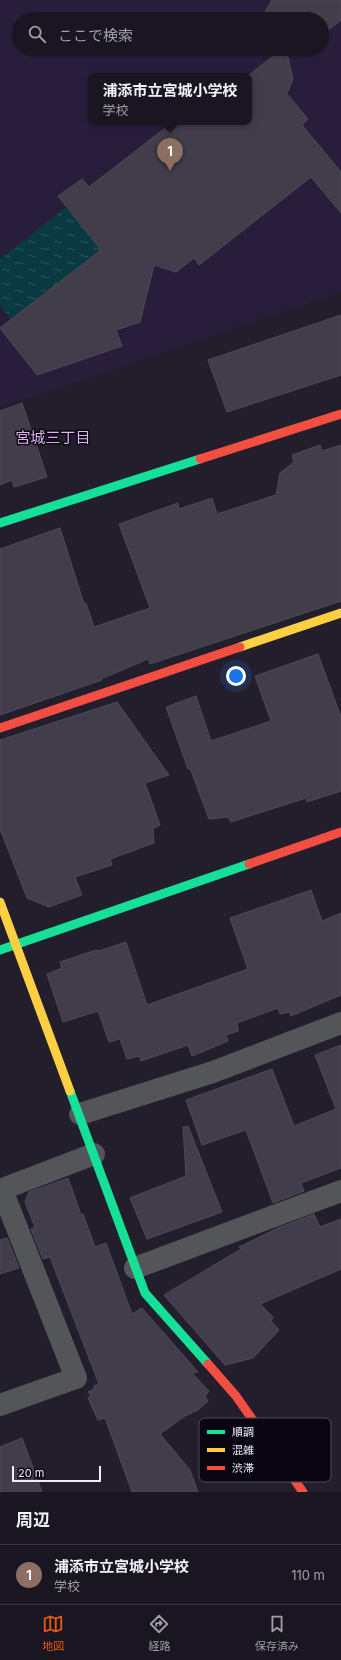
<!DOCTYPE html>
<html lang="ja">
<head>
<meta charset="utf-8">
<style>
  :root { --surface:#1a1621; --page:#231f2a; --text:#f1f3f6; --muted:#9f9fa5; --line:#38353f; --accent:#ea580c }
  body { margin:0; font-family:Inter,"Noto Sans JP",sans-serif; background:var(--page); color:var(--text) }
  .scale { position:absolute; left:12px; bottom:10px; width:89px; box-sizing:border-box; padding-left:4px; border:2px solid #f1ebfe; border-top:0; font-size:11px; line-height:14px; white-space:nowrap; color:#f1ebfe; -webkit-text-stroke:3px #0a0611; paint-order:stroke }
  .you { position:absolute; left:236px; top:676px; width:14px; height:14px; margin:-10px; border:3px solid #fff; border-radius:50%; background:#1a73e8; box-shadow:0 0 0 6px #1a73e833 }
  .badge { display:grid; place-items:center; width:26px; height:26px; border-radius:50%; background:var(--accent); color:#fff; font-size:13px; font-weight:700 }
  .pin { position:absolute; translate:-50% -33px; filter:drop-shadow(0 1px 2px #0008) }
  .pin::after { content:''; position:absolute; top:21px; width:14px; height:12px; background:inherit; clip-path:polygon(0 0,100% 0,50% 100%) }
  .popup { position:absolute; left:88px; top:73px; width:164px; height:52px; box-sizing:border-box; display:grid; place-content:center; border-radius:8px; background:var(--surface); filter:drop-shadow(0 1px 3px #0005); font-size:13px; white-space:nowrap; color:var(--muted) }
  .popup b { font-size:15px; color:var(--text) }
  .popup::after { content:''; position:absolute; left:50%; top:100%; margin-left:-8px; border:8px solid transparent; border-top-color:var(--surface) }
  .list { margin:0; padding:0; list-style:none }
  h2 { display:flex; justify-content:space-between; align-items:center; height:52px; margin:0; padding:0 16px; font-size:17px }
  h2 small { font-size:13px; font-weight:400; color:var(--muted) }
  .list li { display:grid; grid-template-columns:26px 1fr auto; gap:12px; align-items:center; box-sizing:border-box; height:60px; padding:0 16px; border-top:1px solid var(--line) }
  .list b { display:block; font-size:15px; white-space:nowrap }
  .list p { margin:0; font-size:13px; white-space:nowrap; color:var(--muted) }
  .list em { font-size:13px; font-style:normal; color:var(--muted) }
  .icon { flex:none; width:22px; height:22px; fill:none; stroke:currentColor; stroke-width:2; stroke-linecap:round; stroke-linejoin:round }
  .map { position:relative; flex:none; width:341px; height:1492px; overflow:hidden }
  .search { position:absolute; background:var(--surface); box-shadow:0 1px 3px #0004; left:12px; right:12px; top:12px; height:44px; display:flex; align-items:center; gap:10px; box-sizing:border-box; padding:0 14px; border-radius:22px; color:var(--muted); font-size:15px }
  .sheet { height:112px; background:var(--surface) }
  nav { display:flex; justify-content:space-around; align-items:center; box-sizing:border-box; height:56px; border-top:1px solid var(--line); background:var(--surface); font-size:11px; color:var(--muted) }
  nav a { display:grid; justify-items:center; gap:2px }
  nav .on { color:var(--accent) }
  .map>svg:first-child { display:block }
</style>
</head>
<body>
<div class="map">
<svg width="341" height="1492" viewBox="0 0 341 1492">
  <defs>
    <pattern id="water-ripples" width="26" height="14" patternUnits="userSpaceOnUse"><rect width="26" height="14" fill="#0a3942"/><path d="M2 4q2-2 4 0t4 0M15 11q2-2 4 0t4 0" fill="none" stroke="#2e565e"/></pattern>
  </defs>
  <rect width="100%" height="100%" fill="#231e2c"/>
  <!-- built -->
  <path fill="#291d3c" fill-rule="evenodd" d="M0,0H341V292L0,407ZM19,19H322V49H19ZM91,76H249V122H91Z"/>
  <!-- water -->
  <path fill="url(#water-ripples)" d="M66,207L101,250L11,319L0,305V259Z"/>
  <!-- building -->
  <g fill="#413d4a" stroke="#4f4a57">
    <path d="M272,0H341V20L322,35V19H267L263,15Z"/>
    <path d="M282,49H286L293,79L287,94L308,119L302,125L341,172V213L311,177L199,265L194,258L176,272L154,265L140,322L116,330L122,346L37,375L0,328L101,250L58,196L82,179L89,187L173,122H249V75Z"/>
    <path d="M291,49H304L296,55Z"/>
    <path d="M341,315V375L227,412L208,360Z"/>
    <path d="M22,403L47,477L14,487L12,480L0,485V411Z"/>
    <path d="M320,445L322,451L341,445V601L150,664L148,659L101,679L102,680L0,715V549L60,528L84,604L86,603L94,627L150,608L119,524L178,503L179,509L212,498L217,514L276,495L280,473L294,462L292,455Z"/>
    <path d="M318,654L341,717V791L307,802L306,798L231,822L228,817L209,819L190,768L188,769L166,707L196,696L211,741L271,721L255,676Z"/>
    <path d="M117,702L169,775L145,783L160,825L153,829L154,843L110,859L112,865L75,877L82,895L49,907L27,898L0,829V740Z"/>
    <path d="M311,890L322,921L341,913V995L291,1016L289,1012L280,1014L278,1008L237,1023L238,1031L226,1035L228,1041L192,1056L188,1045L141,1061L139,1056L127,1059L120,1039L109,1042L98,1011L63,1022L47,974L62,968L60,962L96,950L99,951L126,942L147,1005L248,969L230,918Z"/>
    <path d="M341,1045V1168L301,1183L304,1191L273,1203L246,1130L202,1145L186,1100L272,1069L294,1126L336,1109L315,1055Z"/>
    <path d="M188,1126L222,1212L147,1239L130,1198L186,1176L183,1127Z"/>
    <path d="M68,1178L81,1215L83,1214L95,1247L106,1243L132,1314L142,1308L198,1372L192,1373L209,1391L205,1396L208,1401L198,1410L185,1416L160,1434L190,1470L198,1492H132L105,1418L98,1420L88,1398L91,1396L88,1392L94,1389V1386L99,1384L50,1257L43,1259L31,1229L35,1227L25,1202L29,1192Z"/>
    <path d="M314,1214L320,1227L341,1219V1269L260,1304L273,1317L271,1321L279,1330L253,1358L225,1365L164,1295L241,1249L239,1247L278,1228Z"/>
    <path d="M7,1238L19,1268L0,1274V1240Z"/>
    <path d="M22,1438L42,1492H0V1447Z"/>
  </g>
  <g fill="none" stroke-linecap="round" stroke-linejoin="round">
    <!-- street -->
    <g stroke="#535558" stroke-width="22">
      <path d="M80,1114L213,1072L341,1023"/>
      <path d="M0,1190L94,1154"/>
      <path d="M135,1268L341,1191"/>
      <path d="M0,1405L76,1378L2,1190"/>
    </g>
    <!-- fast -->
    <g stroke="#16e098" stroke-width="9">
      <path d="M0,523L200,459"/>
      <path d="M0,950L249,864"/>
      <path d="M70,1091L145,1293L208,1364"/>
    </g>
    <!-- slow -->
    <g stroke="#ffcf43" stroke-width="9">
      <path d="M240,647L341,613"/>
      <path d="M0,902L70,1091"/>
    </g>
    <!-- jam -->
    <g stroke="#f24e42" stroke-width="9">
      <path d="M200,459L341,414"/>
      <path d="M0,728L240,647"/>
      <path d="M249,864L341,832"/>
      <path d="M208,1364L236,1396L303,1492"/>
    </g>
  </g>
  <g text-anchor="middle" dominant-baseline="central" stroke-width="3" stroke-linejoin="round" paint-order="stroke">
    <!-- neighbourhood labels -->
    <g font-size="15" fill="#deb2f3" stroke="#0a0611">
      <text x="53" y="437">宮城三丁目</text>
    </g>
  </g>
  <!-- legend -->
  <rect x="199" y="1418" width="132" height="64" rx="6" fill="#0a0611" stroke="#4f4b58" stroke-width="1"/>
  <rect x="207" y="1430" width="18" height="4" fill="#16e098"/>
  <rect x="207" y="1448" width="18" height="4" fill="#ffcf43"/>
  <rect x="207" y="1466" width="18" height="4" fill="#f24e42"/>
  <g font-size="11" fill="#f1ebfe">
    <text x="232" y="1436">順調</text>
    <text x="232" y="1454">混雑</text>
    <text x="232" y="1472">渋滞</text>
  </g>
</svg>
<div class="scale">20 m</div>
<div class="you"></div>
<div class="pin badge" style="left:170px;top:171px;background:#8d6e63">1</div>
<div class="popup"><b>浦添市立宮城小学校</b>学校</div>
<div class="search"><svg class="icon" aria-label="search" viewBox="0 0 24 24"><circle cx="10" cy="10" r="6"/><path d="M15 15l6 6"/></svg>ここで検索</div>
</div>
<section class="sheet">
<h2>周辺<small></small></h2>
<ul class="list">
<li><span class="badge" style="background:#8d6e63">1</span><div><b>浦添市立宮城小学校</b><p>学校</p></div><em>110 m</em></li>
</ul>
</section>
<nav>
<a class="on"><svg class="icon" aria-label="map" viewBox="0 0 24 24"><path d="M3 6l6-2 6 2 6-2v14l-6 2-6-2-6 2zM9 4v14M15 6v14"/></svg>地図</a>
<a><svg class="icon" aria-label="directions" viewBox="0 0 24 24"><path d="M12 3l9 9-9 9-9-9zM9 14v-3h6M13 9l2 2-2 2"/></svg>経路</a>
<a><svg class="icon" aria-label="saved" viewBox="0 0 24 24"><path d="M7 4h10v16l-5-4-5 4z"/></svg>保存済み</a>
</nav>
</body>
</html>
